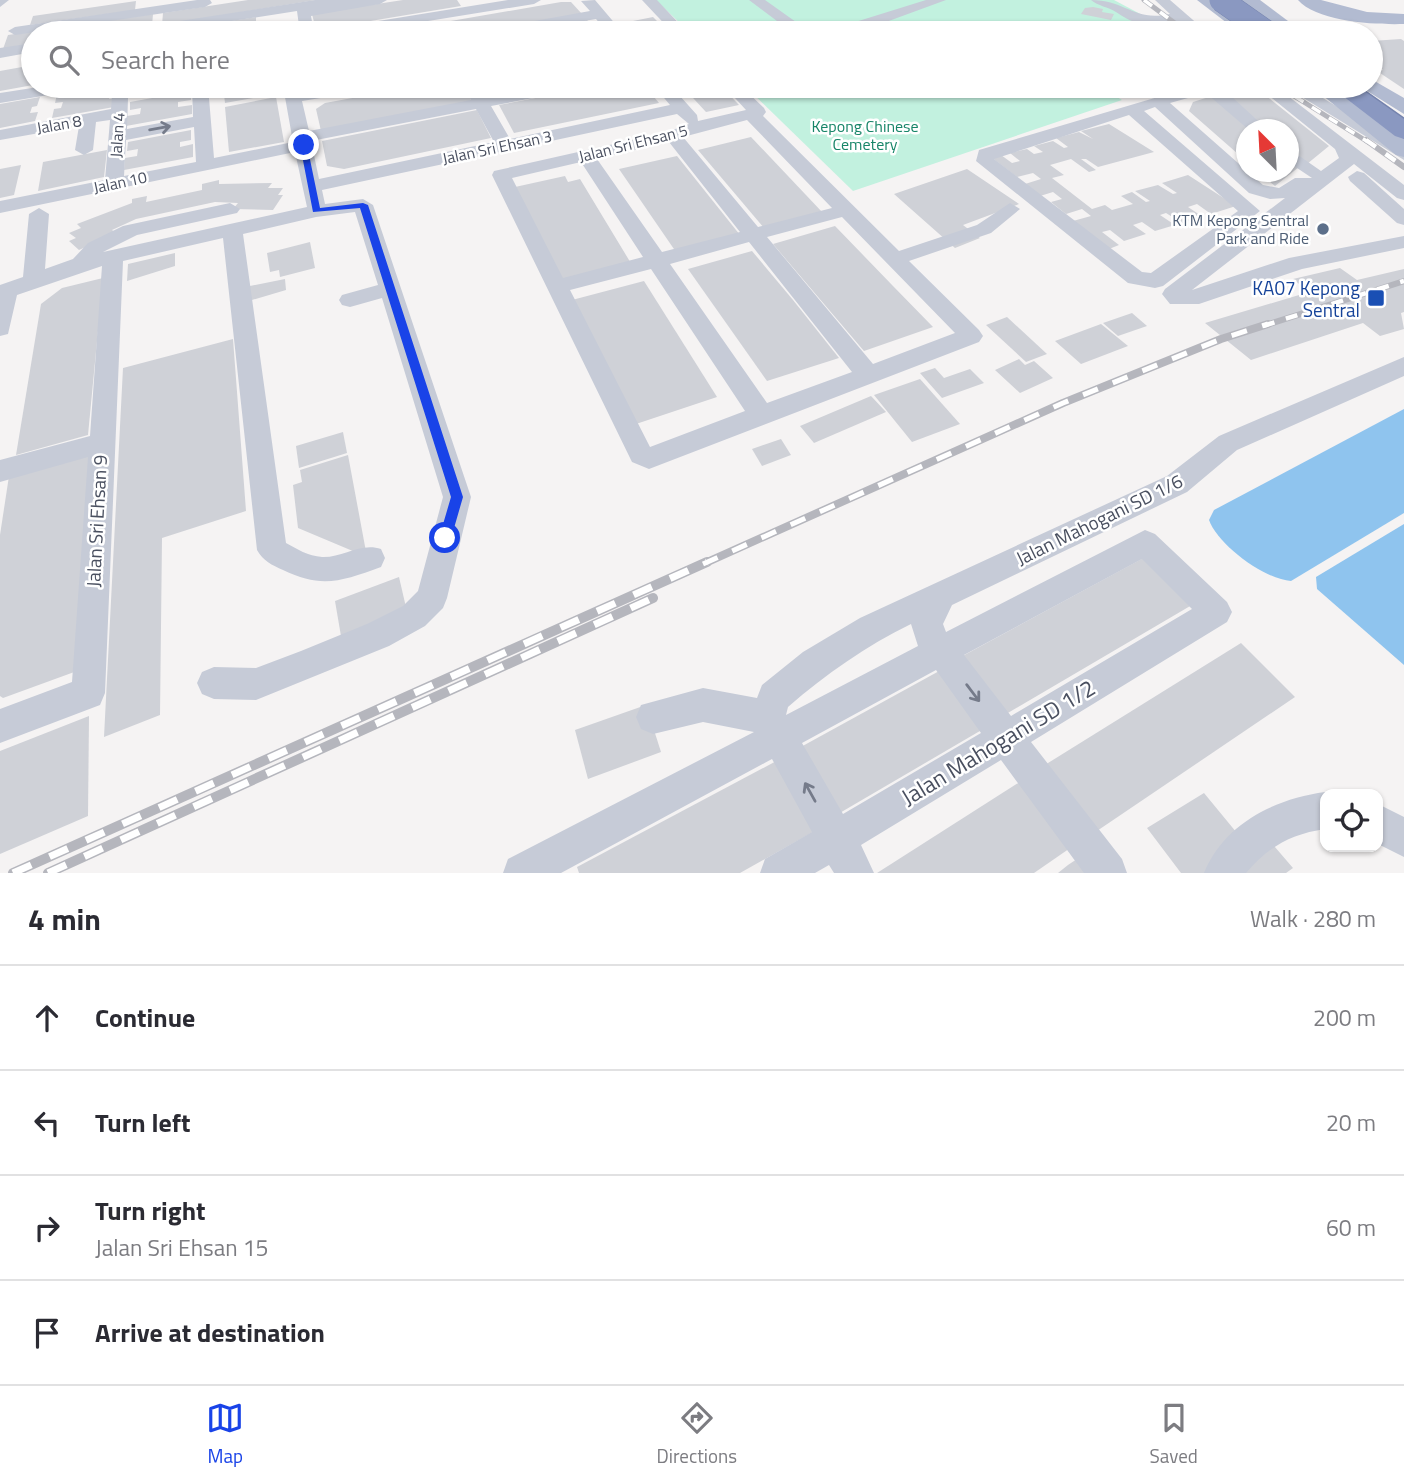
<!DOCTYPE html>
<html lang="en">
<head>
<meta charset="utf-8">
<style>
  :root { --surface:#fff; --page:#f7f7f7; --text:#2b2b33; --muted:#7c7c81; --line:#e1e1e2; --accent:#1943e8 }
  body { margin:0; font-family:"Titillium Web",sans-serif; background:var(--page); color:var(--text) }
  .controls { position:absolute; right:21px; bottom:21px; display:grid; overflow:hidden; border-radius:14px; box-shadow:0 2px 5px #0004 }
  .controls button { width:63px; height:63px; display:grid; place-items:center; padding:0; border:0; border-bottom:2px solid var(--line); background:var(--surface); color:var(--text); font:35px sans-serif }
  .compass { position:absolute; left:1236px; top:119px; width:63px; height:63px; border-radius:50%; background:var(--surface); box-shadow:0 2px 5px #0004; rotate:336deg }
  .stop { position:absolute; width:21px; height:21px; margin:-16px; border:5px solid #1943e8; border-radius:50%; background:#fff }
  .stop.end { background:#1943e8; border-color:#fff; box-shadow:0 2px 7px #0008 }
  .list { margin:0; padding:0; list-style:none }
  h2 { display:flex; justify-content:space-between; align-items:center; height:91px; margin:0; padding:0 28px; font-size:30px }
  h2 small { font-size:23px; font-weight:400; color:var(--muted) }
  .list li { display:grid; grid-template-columns:46px 1fr auto; gap:21px; align-items:center; box-sizing:border-box; height:105px; padding:0 28px; border-top:2px solid var(--line) }
  .list b { display:block; font-size:26px; white-space:nowrap }
  .list p { margin:0; font-size:23px; white-space:nowrap; color:var(--muted) }
  .list em { font-size:23px; font-style:normal; color:var(--muted) }
  .icon { flex:none; width:38px; height:38px; fill:none; stroke:currentColor; stroke-width:2; stroke-linecap:round; stroke-linejoin:round }
  .map { position:relative; flex:none; width:1404px; height:873px; overflow:hidden }
  .search { position:absolute; background:var(--surface); box-shadow:0 2px 5px #0004; left:21px; right:21px; top:21px; height:77px; display:flex; align-items:center; gap:18px; box-sizing:border-box; padding:0 24px; border-radius:38px; color:var(--muted); font-size:26px }
  .sheet { height:511px; background:var(--surface) }
  nav { display:flex; justify-content:space-around; align-items:center; box-sizing:border-box; height:98px; border-top:2px solid var(--line); background:var(--surface); font-size:19px; color:var(--muted) }
  nav a { display:grid; justify-items:center; gap:4px }
  nav .on { color:var(--accent) }
  .map>svg:first-child { display:block }
</style>
</head>
<body>
<div class="map">
<svg width="1404" height="873" viewBox="0 0 1404 873">
  <rect width="100%" height="100%" fill="#f5f3f3"/>
  <!-- green -->
  <g fill="#c2f1df">
    <path d="M656,0H1114L1161,25L1130,33H690Z"/>
    <path d="M745,86H1099L1122,100L853,191Z"/>
  </g>
  <!-- water -->
  <g fill="#8fc4ee">
    <path d="M1404,409V513L1291,581C1264,579 1218,545 1209,520L1214,510Z"/>
    <path d="M1404,524V665L1317,589L1316,577Z"/>
  </g>
  <!-- building -->
  <g fill="#cfd1d7">
    <path d="M248,0H316L162,25L163,13Z"/>
    <path d="M403,0H457L461,6L316,30L312,14Z"/>
    <path d="M136,1L135,10L30,25L33,16Z"/>
    <path d="M561,2H571L582,14L474,33H452L445,22Z"/>
    <path d="M1093,7L1103,9L1102,12L1114,14L1111,20L1081,14L1085,8Z"/>
    <path d="M153,14L152,26L105,33H33V44L3,49L8,35Z"/>
    <path d="M256,17V23L245,25V29L259,27V33L203,32V25Z"/>
    <path d="M653,17L669,33H633L623,23Z"/>
    <path d="M587,20L598,33H522L521,32Z"/>
    <path d="M425,25L429,33H384L383,32Z"/>
    <path d="M1401,39L1404,41V89L1377,71L1383,70L1371,62V41Z"/>
    <path d="M33,65V85L0,91V71Z"/>
    <path d="M115,86L109,99L115,98L114,107L52,118L54,109L61,108L63,102L55,103L57,94Z"/>
    <path d="M223,86H274L275,94L225,103Z"/>
    <path d="M418,86H464L472,102L321,131L316,109L325,103Z"/>
    <path d="M488,86H545V87L494,97Z"/>
    <path d="M598,86H645L659,103L514,133L499,105Z"/>
    <path d="M682,86H721L739,105L706,112Z"/>
    <path d="M1109,86H1149V87L1122,94Z"/>
    <path d="M1244,87L1260,91L1329,146L1307,164L1289,148V130H1265L1221,94Z"/>
    <path d="M191,91V100L178,102V107L192,105V114L126,126L127,116L140,114L141,108L130,110V102Z"/>
    <path d="M1215,95L1255,130H1246V161L1189,111L1193,102Z"/>
    <path d="M40,97L37,106L32,107L30,113L38,112L35,121L0,128V104Z"/>
    <path d="M276,97L284,142L229,152L225,107Z"/>
    <path d="M477,110L491,138L344,169L327,166L322,141Z"/>
    <path d="M1109,124L1154,152L1098,167L1086,159H1081L1096,170L1089,172L1071,159L1050,165L1064,175L1052,178L1092,209L1105,205L1112,210L1133,204L1121,196L1132,192L1146,202L1150,201L1135,191L1158,185L1173,194L1177,193L1162,183L1188,175L1236,206L1211,214L1197,204L1188,207L1203,217L1182,223L1166,213L1160,215L1175,225L1155,231L1142,222L1133,225L1146,234L1124,241L1110,230L1102,232L1119,245L1109,249L1073,221L1091,216L1082,209L1066,214L1051,202L1062,199L1053,192L1040,196L1025,184L1041,179L1033,173L1017,177L991,157L1001,155L1012,163L1020,161L1010,153L1027,149L1034,154L1043,152L1034,146L1053,141L1064,148L1068,147L1056,138L1079,132L1093,139L1081,131Z"/>
    <path d="M191,130V140L180,142V147L193,144V157L124,170L125,158L137,156L138,149L127,151L128,142Z"/>
    <path d="M751,137L823,213L764,228L698,150Z"/>
    <path d="M107,150L104,177L38,191L43,162Z"/>
    <path d="M677,156L740,235L676,252L619,169Z"/>
    <path d="M1289,158L1299,167L1275,186L1258,172H1288Z"/>
    <path d="M21,165L14,195L0,198V169Z"/>
    <path d="M967,169L1019,204L963,225L980,238L955,248L894,194Z"/>
    <path d="M565,176L568,182L580,179L632,265L563,283L515,187Z"/>
    <path d="M219,180V184L272,183L268,188H283L278,195H283L273,210L233,209L238,203L215,202L136,219L112,230L116,233L79,250L69,241L76,238L69,233L81,228L77,224L132,203V199L147,196L146,202L202,190V184Z"/>
    <path d="M835,226L893,286L933,327L864,351L773,244Z"/>
    <path d="M310,242L315,268L280,277L279,270L270,272L267,253Z"/>
    <path d="M752,251L793,300L839,358L767,381L688,269Z"/>
    <path d="M175,253V266L127,281L128,264Z"/>
    <path d="M1340,268L1357,280L1404,269V312L1401,313L1404,329L1380,336L1363,323L1251,360L1205,323L1309,292L1293,279Z"/>
    <path d="M103,278L88,435L16,455L41,304L62,288Z"/>
    <path d="M285,279L286,290L242,303L240,288Z"/>
    <path d="M644,281L717,397L636,424L572,300Z"/>
    <path d="M1132,313L1147,326L1118,336L1103,323Z"/>
    <path d="M1007,317L1047,354L1026,362L986,325Z"/>
    <path d="M1101,324L1128,346L1081,364L1055,341Z"/>
    <path d="M233,339L246,511L162,538L160,715L104,737L123,368Z"/>
    <path d="M1019,359L1025,365L1034,361L1053,378L1020,393L995,370Z"/>
    <path d="M935,368L944,378L970,369L984,383L942,398L920,373Z"/>
    <path d="M920,379L960,424L912,442L874,395Z"/>
    <path d="M871,396L886,412L814,443L800,426Z"/>
    <path d="M343,432L347,453L299,468L296,446Z"/>
    <path d="M781,439L791,455L762,466L752,449Z"/>
    <path d="M91,452L77,671L3,698L0,696V535L9,476Z"/>
    <path d="M348,455L367,557L298,528L293,485L302,482L300,470Z"/>
    <path d="M1149,555L1197,602L1001,717L957,659Z"/>
    <path d="M399,577L408,616L342,642L335,601Z"/>
    <path d="M1241,643L1295,697L1091,835L1040,768Z"/>
    <path d="M941,670L985,728L838,814L799,748Z"/>
    <path d="M646,705L661,752L588,779L575,730Z"/>
    <path d="M89,716L88,816L0,854V751Z"/>
    <path d="M782,758L820,828L740,873H579L577,867Z"/>
    <path d="M1026,778L1076,844L1034,873H877Z"/>
    <path d="M1204,793L1246,844L1263,833L1293,868L1286,873H1181L1147,828Z"/>
    <path d="M1083,855L1096,873H1058L1068,865Z"/>
  </g>
  <g fill="none" stroke-linecap="round" stroke-linejoin="round">
    <!-- highway casing -->
    <g stroke="#7583ad" stroke-width="3">
      <path id="highway" d="M1330,86H1357L1404,119V139L1395,136Z"/>
    </g>
    <!-- minor -->
    <g fill="#c6cbd7" fill-rule="evenodd">
      <path d="M0,0H9L0,7Z"/>
      <path d="M197,0H210L212,3L205,7L15,35L8,31L15,27Z"/>
      <path d="M315,0H387L380,4L311,16L314,33H300L297,11L155,33H121L128,29Z"/>
      <path d="M508,0H541L534,4L354,33H322L329,29Z"/>
      <path d="M595,0L623,33H608L596,19L514,33H483L490,29L590,11L581,1Z"/>
      <path d="M642,0H657L688,33H673Z"/>
      <path d="M749,0H765L803,27L820,33L926,0H946L856,33H793Z"/>
      <path d="M1091,0C1127,0 1133,22 1170,14L1155,0H1170L1208,33H1193L1178,21C1151,27 1139,28 1116,12C1108,7 1098,6 1091,0Z"/>
      <path d="M33,43V52L0,58V48Z"/>
      <path d="M45,86H81L73,91L0,103V93Z"/>
      <path d="M113,86H129V89L180,86L172,91L128,98L127,129L193,117L192,86H208L214,158L293,142L283,86H299L300,92L337,86H372L364,91L302,101L309,131L471,100L463,86H479L486,97L546,86H578L570,91L491,106L510,139L670,105L654,86H671L697,115L698,121L746,110L724,86H741L764,108L766,112L763,116L899,251L977,225L1010,203L1020,209L991,233L909,261L979,330L983,336L979,342L649,469L632,462L492,175L494,171L667,132L689,124L677,114L322,190L325,204L363,199L373,205L471,497L447,598L443,608L425,626L389,646L256,700L214,699L202,694L197,683L202,672L214,667L256,668L301,651L367,624L403,606L418,591L443,497L382,298L350,307L342,305L339,300L342,295L378,285L355,212L316,217L243,234L286,543C297,549 308,556 322,557C342,558 361,542 381,549L385,558L381,567C342,581 322,589 283,570C272,565 263,561 257,550L223,238L123,261L105,693L100,705L0,743V709L72,682L88,457L0,482V460L90,436L102,266L17,295L8,334L0,336V285L23,277L29,214L39,208L49,214L45,269L73,259L88,243L123,226L230,203L240,209L237,213L137,235L103,252L307,207L295,152L0,213V201L105,180L110,120L96,122L93,150L84,155L75,150L79,126L0,140V130L111,109ZM476,109L494,142L319,179L311,141ZM747,120L832,208L758,227L683,137ZM194,127L196,162L124,176L126,140ZM669,142L740,232L662,252L597,159ZM581,162L643,257L563,278L512,178ZM842,217L955,333L873,364L767,237ZM749,242L852,372L767,403L670,264ZM651,269L745,411L650,447L570,290Z"/>
      <path d="M1195,86H1220L1268,130H1249L1206,93L1170,103L1263,185L1279,188L1295,178H1312L1288,162V148L1321,171L1339,158L1335,149L1257,86H1275L1404,185V200L1397,198L1354,164L1192,290L1289,258L1404,236V248L1302,269L1199,304H1170L1162,294L1165,289L1285,198L1270,199L1249,193L1155,107L1144,111L1260,211L1163,286L1155,288L1128,283L976,161L979,150ZM1129,115L1238,211L1151,273L1142,272L994,159Z"/>
      <path d="M1284,86H1303L1404,147V160Z"/>
      <path d="M1357,171L1364,173L1404,209V225L1397,223L1350,181L1348,177Z"/>
      <path d="M1404,357V376L1237,450L1187,492L952,605L943,624L946,632L1145,530L1155,534L1227,602L1232,612L1227,622L1031,742L1122,859L1127,873H1084L1001,760L861,845L874,873H834L829,865L815,873H760L765,859L812,832L772,759L561,873H503L508,859L754,732L703,722L653,734L641,729L636,717L641,705L703,688L757,698L762,685L803,652L860,618L1167,476L1219,436ZM1142,559L1192,609L1011,716L964,655ZM911,624L918,646L786,715L788,707C826,674 866,646 911,624ZM936,670L981,733L843,814L802,743Z"/>
      <path d="M1325,792L1329,794H1325V829C1291,834 1268,847 1246,873H1204C1224,824 1274,799 1325,792Z"/>
      <path d="M1378,804L1404,817V857L1378,844Z"/>
    </g>
    <!-- major -->
    <g fill="#b2bbd1" fill-rule="evenodd">
      <path d="M1197,0H1217L1256,30L1254,33H1240Z"/>
      <path d="M1240,0H1260L1304,33H1283Z"/>
      <path d="M1298,0H1321L1367,12L1404,14V24C1377,25 1317,22 1298,0Z"/>
      <path d="M1371,79L1404,98V114L1364,89L1361,86H1371Z"/>
      <path d="M1311,86H1334L1404,139V157L1396,155Z"/>
    </g>
    <!-- highway -->
    <use href="#highway" fill="#8a98c1" fill-rule="evenodd"/>
    <!-- rail-far3 casing -->
    <g stroke="#b5b6bd" stroke-width="5">
      <g id="rail-far3">
        <path d="M1144,0L1188,33"/>
        <path d="M1278,86L1368,142"/>
      </g>
    </g>
    <!-- rail-far2 casing -->
    <g stroke="#b5b6bd" stroke-width="6">
      <g id="rail-far2">
        <path d="M1366,140L1404,167"/>
        <path d="M1263,326L1404,281"/>
      </g>
    </g>
    <!-- rail-far1 casing -->
    <g stroke="#b5b6bd" stroke-width="8">
      <path id="rail-far1" d="M703,564L1063,403L1221,339L1268,324"/>
    </g>
    <!-- rail casing -->
    <g stroke="#b5b6bd" stroke-width="10">
      <g id="rail">
        <path d="M13,873L707,562"/>
        <path d="M48,873L653,598"/>
      </g>
    </g>
    <!-- rail-far3 -->
    <use href="#rail-far3" stroke="#fff" stroke-width="3.5" stroke-dasharray="10" stroke-linecap="butt"/>
    <!-- rail-far2 -->
    <use href="#rail-far2" stroke="#fff" stroke-width="4.5" stroke-dasharray="12" stroke-linecap="butt"/>
    <!-- rail-far1 -->
    <use href="#rail-far1" stroke="#fff" stroke-width="5" stroke-dasharray="16" stroke-linecap="butt"/>
    <!-- rail -->
    <use href="#rail" stroke="#fff" stroke-width="7" stroke-dasharray="20" stroke-linecap="butt"/>
    <!-- highway-bridge casing -->
    <g stroke="#7583ad" stroke-width="24" stroke-linecap="butt">
      <path id="highway-bridge" d="M1221,0L1268,33"/>
    </g>
    <!-- highway-bridge -->
    <use href="#highway-bridge" stroke="#8a98c1" stroke-width="23"/>
  </g>
  <!-- one-way arrows -->
  <defs><path id="oneway-shaft" d="M-6 0H5M1.5-3L5.5 0L1.5 3" fill="none" stroke-width="1.6" stroke-linecap="round" stroke-linejoin="round" transform="scale(1.75)"/></defs>
  <g stroke="#757b8a">
    <use href="#oneway-shaft" transform="translate(160 128) rotate(-10)"/>
    <use href="#oneway-shaft" transform="translate(973 693) rotate(53)"/>
    <use href="#oneway-shaft" transform="translate(810 792) rotate(-119)"/>
  </g>
  <!-- route -->
  <path fill="#1943e8" d="M304,143L307,145L320,208L363,203L368,205L463,497L450,542L445,544L439,538L451,497L360,208L313,212L300,145Z"/>
  <!-- markers -->
  <circle fill="#5c6f8a" stroke="#fff" stroke-width="2.5" cx="1323" cy="229" r="7"/>
  <rect fill="#1a4fb4" stroke="#fff" stroke-width="2.5" x="1367" y="289" width="18" height="18" rx="3.5"/>
  <g text-anchor="middle" dominant-baseline="central" stroke-width="5" stroke-linejoin="round" paint-order="stroke">
    <!-- far-street labels -->
    <g font-size="16" fill="#4a5060" stroke="#fff">
      <text transform="translate(59 124) rotate(-10)">Jalan 8</text>
      <text transform="translate(117 135) rotate(-86)">Jalan 4</text>
      <text transform="translate(633 143) rotate(-14)">Jalan Sri Ehsan 5</text>
      <text transform="translate(497 147) rotate(-12)">Jalan Sri Ehsan 3</text>
      <text transform="translate(120 182) rotate(-12)">Jalan 10</text>
    </g>
    <!-- far-park labels -->
    <g font-size="16" fill="#178568" stroke="#fff">
      <text x="865" y="126">Kepong Chinese<tspan x="865" dy="18">Cemetery</tspan></text>
    </g>
    <!-- far-service labels -->
    <g font-size="16" fill="#4e5e75" stroke="#fff" text-anchor="end">
      <text x="1309" y="220">KTM Kepong Sentral<tspan x="1309" dy="18">Park and Ride</tspan></text>
    </g>
    <!-- transit labels -->
    <g font-size="19" fill="#164399" stroke="#fff" text-anchor="end">
      <text x="1360" y="287">KA07 Kepong<tspan x="1360" dy="22">Sentral</tspan></text>
    </g>
    <!-- street labels -->
    <g font-size="19" fill="#4a5060" stroke="#fff">
      <text transform="translate(1099 519) rotate(-26)">Jalan Mahogani SD 1/6</text>
      <text transform="translate(96 521) rotate(-87)">Jalan Sri Ehsan 9</text>
    </g>
    <!-- near-street labels -->
    <g font-size="23" fill="#4a5060" stroke="#fff">
      <text transform="translate(998 742) rotate(-31)">Jalan Mahogani SD 1/2</text>
    </g>
  </g>
</svg>
<div class="controls">
<button><svg class="icon" aria-label="locate" viewBox="0 0 24 24"><circle cx="12" cy="12" r="6"/><path d="M12 2v4M12 18v4M2 12h4M18 12h4"/></svg></button>
</div>
<svg class="compass" viewBox="-18 -18 36 36"><path d="M0-13l5 13h-10z" fill="#e53935"/><path d="M0 13l5-13h-10z" fill="#7c7c81"/></svg>
<div class="stop" style="left:445px;top:538px"></div>
<div class="stop end" style="left:304px;top:145px"></div>
<div class="search"><svg class="icon" aria-label="search" viewBox="0 0 24 24"><circle cx="10" cy="10" r="6"/><path d="M15 15l6 6"/></svg>Search here</div>
</div>
<section class="sheet">
<h2>4 min<small>Walk · 280 m</small></h2>
<ul class="list">
<li><svg class="icon" aria-label="ahead" viewBox="0 0 24 24"><path d="M12 20V5M6 11l6-6 6 6"/></svg><div><b>Continue</b></div><em>200 m</em></li>
<li><svg class="icon" aria-label="left" viewBox="0 0 24 24"><path d="M17 20v-9H6M10 6l-5 5 5 5"/></svg><div><b>Turn left</b></div><em>20 m</em></li>
<li><svg class="icon" aria-label="right" viewBox="0 0 24 24"><path d="M7 20v-9h11M14 6l5 5-5 5"/></svg><div><b>Turn right</b><p>Jalan Sri Ehsan 15</p></div><em>60 m</em></li>
<li><svg class="icon" aria-label="arrive" viewBox="0 0 24 24"><path d="M6 21V4h12l-3 4 3 4H6"/></svg><div><b>Arrive at destination</b></div></li>
</ul>
</section>
<nav>
<a class="on"><svg class="icon" aria-label="map" viewBox="0 0 24 24"><path d="M3 6l6-2 6 2 6-2v14l-6 2-6-2-6 2zM9 4v14M15 6v14"/></svg>Map</a>
<a><svg class="icon" aria-label="directions" viewBox="0 0 24 24"><path d="M12 3l9 9-9 9-9-9zM9 14v-3h6M13 9l2 2-2 2"/></svg>Directions</a>
<a><svg class="icon" aria-label="saved" viewBox="0 0 24 24"><path d="M7 4h10v16l-5-4-5 4z"/></svg>Saved</a>
</nav>
</body>
</html>
